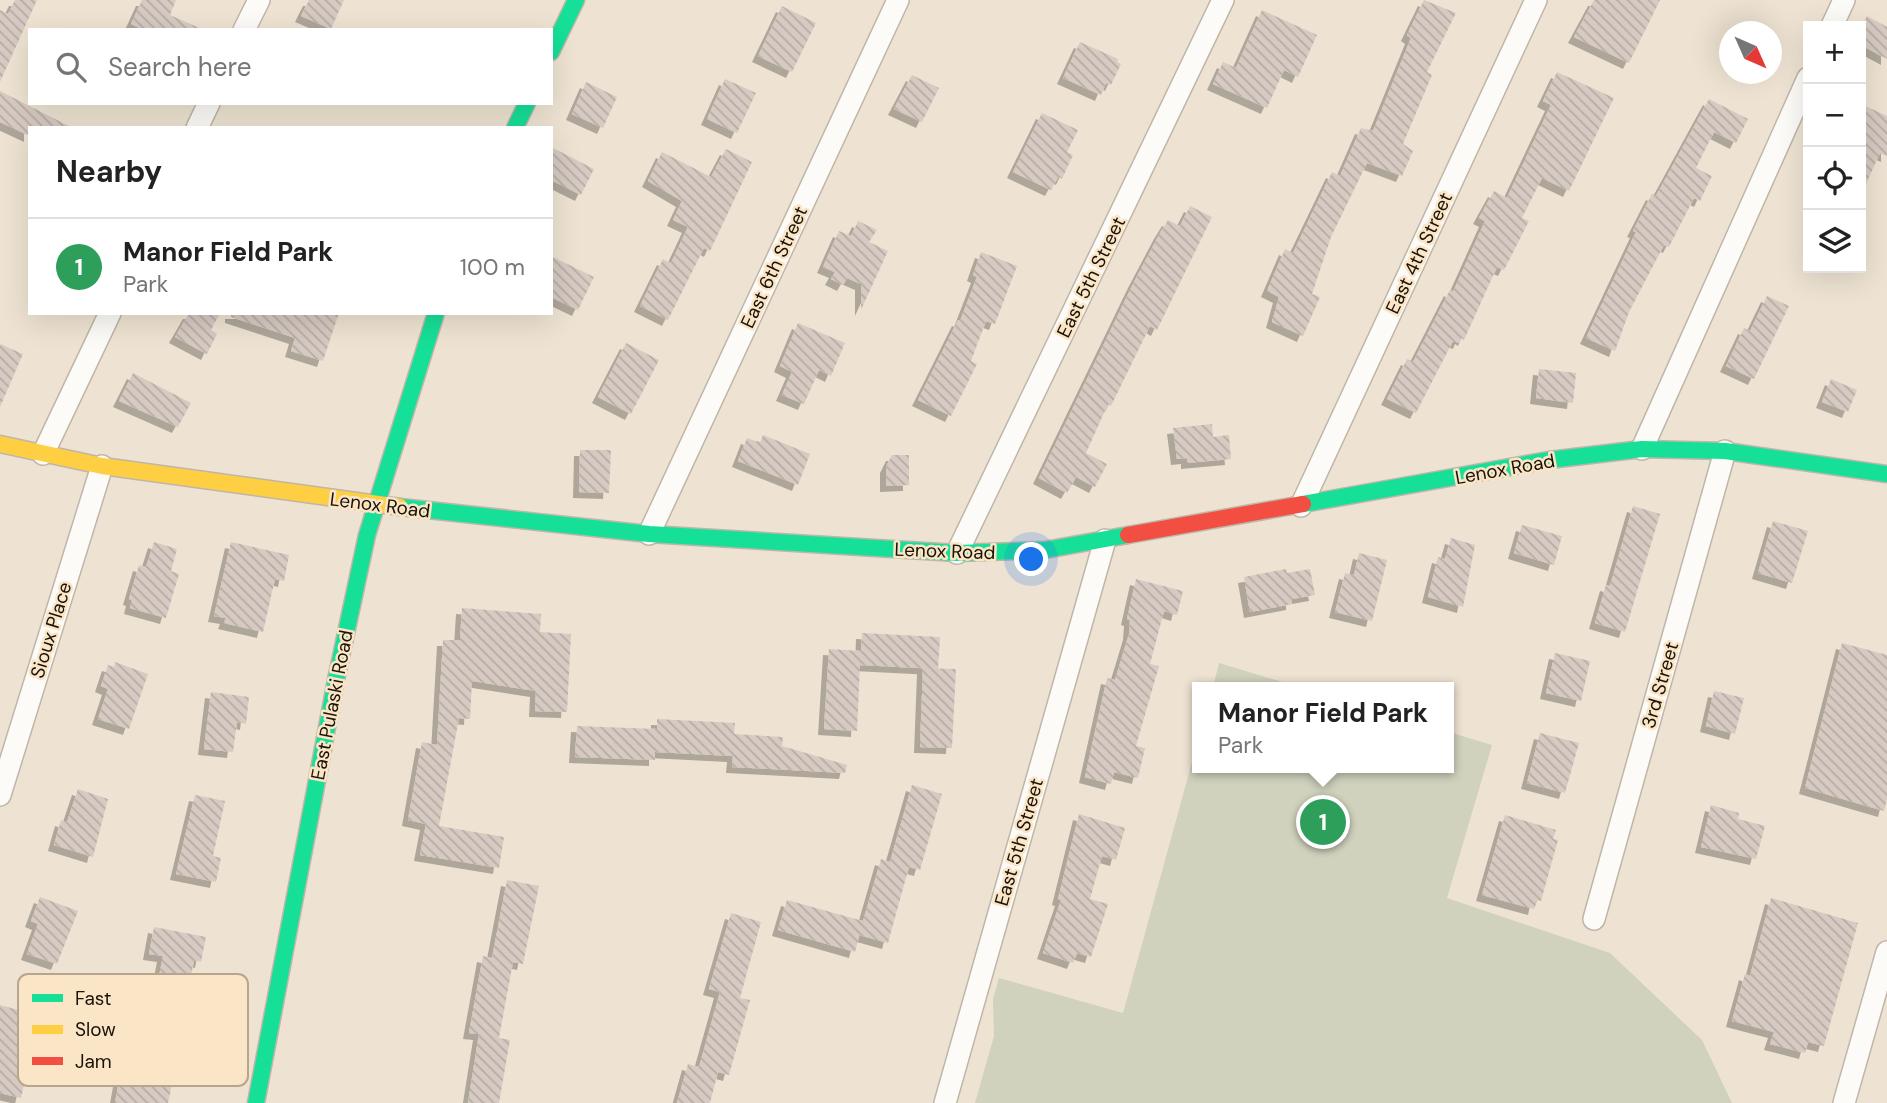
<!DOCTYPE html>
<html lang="en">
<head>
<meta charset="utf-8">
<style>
  :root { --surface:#fff; --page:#f6f6f6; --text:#222; --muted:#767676; --line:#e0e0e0; --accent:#d93025 }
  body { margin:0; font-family:"DM Sans",sans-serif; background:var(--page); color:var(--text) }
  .controls { position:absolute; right:21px; top:21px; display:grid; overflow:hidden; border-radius:0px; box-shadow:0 7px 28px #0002 }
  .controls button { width:63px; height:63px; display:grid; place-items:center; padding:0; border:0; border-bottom:2px solid var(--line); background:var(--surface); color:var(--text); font:35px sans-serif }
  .compass { position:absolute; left:1719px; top:21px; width:63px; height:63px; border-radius:50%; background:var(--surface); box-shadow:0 7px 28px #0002; rotate:135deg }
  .you { position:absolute; left:1032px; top:560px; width:24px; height:24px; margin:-18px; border:5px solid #fff; border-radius:50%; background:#1a73e8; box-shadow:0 0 0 10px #1a73e833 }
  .badge { display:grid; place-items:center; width:46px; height:46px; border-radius:50%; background:var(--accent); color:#fff; font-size:23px; font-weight:700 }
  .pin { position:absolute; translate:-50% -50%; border:4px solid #fff; box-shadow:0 2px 7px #0006 }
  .popup { position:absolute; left:1192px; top:682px; width:262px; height:91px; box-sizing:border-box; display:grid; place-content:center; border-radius:0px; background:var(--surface); filter:drop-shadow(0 2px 5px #0005); font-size:23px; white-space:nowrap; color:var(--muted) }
  .popup b { font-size:26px; color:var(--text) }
  .popup::after { content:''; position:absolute; left:50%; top:100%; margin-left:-14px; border:14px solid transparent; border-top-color:var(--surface) }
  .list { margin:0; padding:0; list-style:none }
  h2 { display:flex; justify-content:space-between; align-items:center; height:91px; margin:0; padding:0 28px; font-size:30px }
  h2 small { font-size:23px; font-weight:400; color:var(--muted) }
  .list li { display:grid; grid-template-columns:46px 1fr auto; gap:21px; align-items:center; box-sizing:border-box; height:98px; padding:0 28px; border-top:2px solid var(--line) }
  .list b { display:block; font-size:26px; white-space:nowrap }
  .list p { margin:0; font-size:23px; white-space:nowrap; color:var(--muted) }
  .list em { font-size:23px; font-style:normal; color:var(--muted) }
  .icon { flex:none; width:38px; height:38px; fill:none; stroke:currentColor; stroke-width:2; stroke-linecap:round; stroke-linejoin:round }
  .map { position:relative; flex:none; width:1887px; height:1103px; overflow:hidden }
  .search { position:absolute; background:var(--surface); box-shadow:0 7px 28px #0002; left:28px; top:28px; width:525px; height:77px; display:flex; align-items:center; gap:18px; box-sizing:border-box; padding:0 24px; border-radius:0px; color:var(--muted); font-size:26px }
  .panel { position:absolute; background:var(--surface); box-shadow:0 7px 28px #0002; left:28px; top:126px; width:525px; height:189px; border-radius:0px }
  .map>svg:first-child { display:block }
</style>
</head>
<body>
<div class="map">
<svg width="1887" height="1103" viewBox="0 0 1887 1103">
  <defs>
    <pattern id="building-back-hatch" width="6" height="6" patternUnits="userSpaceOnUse" patternTransform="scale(1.75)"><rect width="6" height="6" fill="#d6cac2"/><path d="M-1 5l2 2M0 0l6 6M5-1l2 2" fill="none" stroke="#b7aca5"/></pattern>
    <filter id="shadow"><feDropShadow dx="-6" dy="6" stdDeviation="0" flood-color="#0004"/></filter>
  </defs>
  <rect width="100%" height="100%" fill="#eee3d2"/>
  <!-- green -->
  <g fill="#d0d2bd">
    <path d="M1219,663L1299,687H1213Z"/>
    <path d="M1449,732L1492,745L1447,898L1610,953L1702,1040L1732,1103H975L994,1036L993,999L999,978L1123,1013L1197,744V768H1449Z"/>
  </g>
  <!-- building -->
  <g fill="url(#building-back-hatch)" filter="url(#shadow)">
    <path d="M15,0H37L0,82V10L8,14Z"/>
    <path d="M142,0H176L170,15L204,30H144L131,24Z"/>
    <path d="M309,0H344L331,29L301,16Z"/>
    <path d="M1424,0L1456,13L1427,72L1432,75L1403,144L1413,151L1402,176L1367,163L1331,237L1312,294L1320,297L1303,336L1272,322L1279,297L1267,291L1285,249L1293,253L1332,172L1340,176L1361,128L1373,131L1411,38L1407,35Z"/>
    <path d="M1594,0H1660L1629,63L1574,37Z"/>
    <path d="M782,6L816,23L792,72L758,56Z"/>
    <path d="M1262,10L1317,35L1298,77L1284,70L1267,108L1213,84L1223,62L1236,68Z"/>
    <path d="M1867,16L1887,27V59L1861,45V28Z"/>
    <path d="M1080,42L1118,59L1117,62L1121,64L1111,85L1106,83L1101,95L1063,78Z"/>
    <path d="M1557,72L1614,98L1569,191L1542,178L1522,218L1529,221L1504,270L1497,267L1464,340L1461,338L1459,343L1453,341L1416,413L1387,399L1407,359L1413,362L1450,290L1453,292L1485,221L1479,218L1494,191L1507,198L1551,105L1543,101Z"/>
    <path d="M912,75L939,88L922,122L894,109Z"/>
    <path d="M725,79L756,93L737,133L707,119Z"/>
    <path d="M586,82L617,97L603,128L572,114Z"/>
    <path d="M0,91L73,128H30V136L0,122Z"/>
    <path d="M1709,99L1748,119L1736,143L1714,132L1696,168L1712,176L1700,201L1694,198L1669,247L1664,245L1629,312L1615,351L1586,338L1636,232L1633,231L1652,194L1656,196Z"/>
    <path d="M1861,104L1887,116V156L1880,153L1861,195Z"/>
    <path d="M1042,113L1078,130L1067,152L1073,155L1062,179L1058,177L1051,190L1013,172Z"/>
    <path d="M551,147L594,169L581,195L551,180Z"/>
    <path d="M726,149L752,162L710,251L704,248L668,320L640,306L663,259L671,263L688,227L673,220L682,201L648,181L662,152L711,177Z"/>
    <path d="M1190,206L1212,217L1157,330L1150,326L1111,406L1108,404L1086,453L1107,464L1095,487L1076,477L1067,493L1039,478L1134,282L1160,233L1168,220L1180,226Z"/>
    <path d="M858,221L877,230L869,242L888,251L861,310V284L847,278L843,285L831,279L835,272L823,267L839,231L851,236Z"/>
    <path d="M981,252L1017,266L995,324L986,321L971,361L977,364L951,416L918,400L958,320L960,321L977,277L973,275Z"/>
    <path d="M551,256L594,277L578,310L551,297Z"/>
    <path d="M1767,296L1789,306L1754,379L1726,366L1744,328L1750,331Z"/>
    <path d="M189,313H220L211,330L217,334L207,354L175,337Z"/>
    <path d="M231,313H339L323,361L291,351L295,338L231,317Z"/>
    <path d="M798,323L845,343L831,376L819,370L804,404L782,395L792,372L780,366Z"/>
    <path d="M626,343L659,360L631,414L598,397Z"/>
    <path d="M0,344L23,354L0,407Z"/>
    <path d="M1539,369L1576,373L1573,403L1536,398Z"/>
    <path d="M133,373L191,403L178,427L119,401Z"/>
    <path d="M1831,379L1857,390L1848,412L1822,402Z"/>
    <path d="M1212,424L1213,437L1229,435L1231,459L1187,463V458L1177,459L1173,428Z"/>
    <path d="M763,435L810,454L798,485L738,461L747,438L760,443Z"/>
    <path d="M580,450H611L609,493L579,492Z"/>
    <path d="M892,455H909V485L886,486V467Z"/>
    <path d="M1633,506L1660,514L1625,632L1595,623L1606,585L1610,586Z"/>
    <path d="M1773,521L1808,531L1792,583L1758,573Z"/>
    <path d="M1522,525L1562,536L1554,565L1514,553Z"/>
    <path d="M1451,538L1475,545L1463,607L1428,597L1438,557L1445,559Z"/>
    <path d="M154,542L177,549L171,571L179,574L166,618L130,608L132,600L129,599L139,565L146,567Z"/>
    <path d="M231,542L289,555L284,581L275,579L263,632L224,623L226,618L214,616Z"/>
    <path d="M1359,553L1387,560L1372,621L1335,612L1345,573L1354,575Z"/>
    <path d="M1286,569L1287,573L1310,569L1315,595L1292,599V604L1250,612L1244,577Z"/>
    <path d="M1136,579L1183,591L1177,615L1164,611L1150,664L1159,666L1136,746L1145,748L1138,778L1114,772L1111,784L1085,777L1107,678L1115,680L1129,634L1130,620L1127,619Z"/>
    <path d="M462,608L541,614L540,632L571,634L567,712L535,711L536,691L472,681L470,719L459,718L439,826L504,837L499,868L420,855L426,824L408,820L422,742L437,745L443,640H460Z"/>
    <path d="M862,633L940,637L938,669L860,665L857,731L824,729L829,649L861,651V661Z"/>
    <path d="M1842,643L1887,655V799L1884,811L1805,788Z"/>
    <path d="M1555,653L1590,661L1581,701L1546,693Z"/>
    <path d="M115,662L148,674L129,729L98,719L108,689L101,686L108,665L114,667Z"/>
    <path d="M923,668L956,669L952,748L920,747Z"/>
    <path d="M1714,691L1744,698L1735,734L1706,726Z"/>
    <path d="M211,692L249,697L246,724L237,722L233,752L204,749Z"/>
    <path d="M657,719L735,723L734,734L783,737L782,746L847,765L845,773L732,767L733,756L655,752V760L575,757L577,726L657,729Z"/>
    <path d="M1540,733L1579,743L1565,793L1527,783Z"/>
    <path d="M912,785L942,794L920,870L909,867L888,943L859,935L881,859L890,862Z"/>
    <path d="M78,789L108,799L93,857L54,845L61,820L67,822Z"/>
    <path d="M195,795L225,801L213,856L221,858L216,882L176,874Z"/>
    <path d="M1711,805L1739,813L1738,819L1765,826L1756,859L1701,847Z"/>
    <path d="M1079,814L1125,828L1116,860L1102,856L1090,899L1108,904L1091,957L1077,953L1073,963L1043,953L1061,900L1058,899Z"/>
    <path d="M1505,815L1556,830L1553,839L1558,840L1541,901L1536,900L1534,909L1482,895Z"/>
    <path d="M507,880L539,886L523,964L513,962L499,1038L510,1040L499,1103H468L479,1034L469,1033L483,956L492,958Z"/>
    <path d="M40,897L78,911L57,964L27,954L38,924L31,921Z"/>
    <path d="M1771,898L1858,923L1824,1046L1808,1042L1805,1053L1770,1044L1774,1032L1732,1021L1745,974L1750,976Z"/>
    <path d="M787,900L863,921L855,952L778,930Z"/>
    <path d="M731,913L761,922L740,998L750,1000L729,1075L718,1072L710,1103H677L688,1064L699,1067L720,992L709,989Z"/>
    <path d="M154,927L206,937L201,962L194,960L188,993L157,987L163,956L149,954Z"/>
    <path d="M0,1005L26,1012L19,1037L34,1041L21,1098L0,1093Z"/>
    <path d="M129,1026L153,1031L147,1059L176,1065L168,1103H115Z"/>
  </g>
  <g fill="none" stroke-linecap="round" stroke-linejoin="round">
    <!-- street casing -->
    <g stroke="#bfb6a9" stroke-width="24">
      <g id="street">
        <path d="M1832,26L1844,0"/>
        <path d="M244,30L259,0"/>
        <path d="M197,128L209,103"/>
        <path d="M1642,449L1808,78"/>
        <path d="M43,454L110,313"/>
        <path d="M1301,506L1536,0"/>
        <path d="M649,534L898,0"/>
        <path d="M957,553L1223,0"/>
        <path d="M0,795L102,466"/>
        <path d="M1594,919L1725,451"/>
        <path d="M945,1103L1105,540"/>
        <path d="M1844,1103L1887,952"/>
      </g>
    </g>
    <!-- fast casing -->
    <g stroke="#bfb6a9" stroke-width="19">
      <g id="fast">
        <path d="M551,52L576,0"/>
        <path d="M515,128L527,103"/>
        <path d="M1303,504L1549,460L1642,449L1725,451L1887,474"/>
        <path d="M400,507L649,534L957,553L1045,550L1128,535"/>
        <path d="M256,1103L336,680L367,535L436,313"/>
      </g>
    </g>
    <!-- slow casing -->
    <g stroke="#bfb6a9" stroke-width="19">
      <path id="slow" d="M0,444L102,466L400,507"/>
    </g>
    <!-- jam casing -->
    <g stroke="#bfb6a9" stroke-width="19">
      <path id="jam" d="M1128,535L1303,504"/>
    </g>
    <!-- street -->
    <use href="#street" stroke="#fcfbf8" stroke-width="21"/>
    <!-- fast -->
    <use href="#fast" stroke="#16e098" stroke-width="16"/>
    <!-- slow -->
    <use href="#slow" stroke="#ffcf43" stroke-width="16"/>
    <!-- jam -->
    <use href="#jam" stroke="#f24e42" stroke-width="16"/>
  </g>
  <g text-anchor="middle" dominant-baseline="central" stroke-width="5" stroke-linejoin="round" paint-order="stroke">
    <!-- street labels -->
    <g font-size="19" fill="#1a1208" stroke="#fae5c6">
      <text transform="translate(1419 253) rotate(-65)">East 4th Street</text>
      <text transform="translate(774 267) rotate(-65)">East 6th Street</text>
      <text transform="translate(1091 277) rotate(-64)">East 5th Street</text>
      <text transform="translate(1505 469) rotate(-10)">Lenox Road</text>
      <text transform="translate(380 505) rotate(7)">Lenox Road</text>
      <text transform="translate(945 551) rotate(2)">Lenox Road</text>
      <text transform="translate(51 630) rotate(-73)">Sioux Place</text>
      <text transform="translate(1660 685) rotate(-74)">3rd Street</text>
      <text transform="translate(332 705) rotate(-79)">East Pulaski Road</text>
      <text transform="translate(1019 842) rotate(-74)">East 5th Street</text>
    </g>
  </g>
  <!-- legend -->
  <rect x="18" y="974" width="230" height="112" rx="10" fill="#fae5c6" stroke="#b7a68d" stroke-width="2"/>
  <rect x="32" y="994" width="31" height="8" fill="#16e098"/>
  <rect x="32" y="1025" width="31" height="9" fill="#ffcf43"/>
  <rect x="32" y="1057" width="31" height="8" fill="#f24e42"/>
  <g font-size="19" fill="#1a1208">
    <text x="75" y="1005">Fast</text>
    <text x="75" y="1036">Slow</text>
    <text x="75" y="1068">Jam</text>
  </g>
</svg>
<div class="controls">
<button>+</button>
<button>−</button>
<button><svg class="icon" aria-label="locate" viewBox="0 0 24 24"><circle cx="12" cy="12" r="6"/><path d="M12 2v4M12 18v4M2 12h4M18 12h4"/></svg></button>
<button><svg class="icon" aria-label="layers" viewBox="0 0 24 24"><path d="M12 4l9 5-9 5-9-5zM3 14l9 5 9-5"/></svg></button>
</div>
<svg class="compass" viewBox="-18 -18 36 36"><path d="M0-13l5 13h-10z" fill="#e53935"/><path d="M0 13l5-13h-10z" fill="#767676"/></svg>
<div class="you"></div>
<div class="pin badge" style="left:1323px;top:822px;background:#2e9e5b">1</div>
<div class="popup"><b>Manor Field Park</b>Park</div>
<div class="search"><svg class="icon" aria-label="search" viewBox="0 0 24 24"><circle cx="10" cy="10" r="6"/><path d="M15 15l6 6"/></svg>Search here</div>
<section class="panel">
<h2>Nearby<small></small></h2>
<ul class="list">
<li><span class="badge" style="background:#2e9e5b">1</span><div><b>Manor Field Park</b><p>Park</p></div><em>100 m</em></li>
</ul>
</section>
</div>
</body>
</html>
